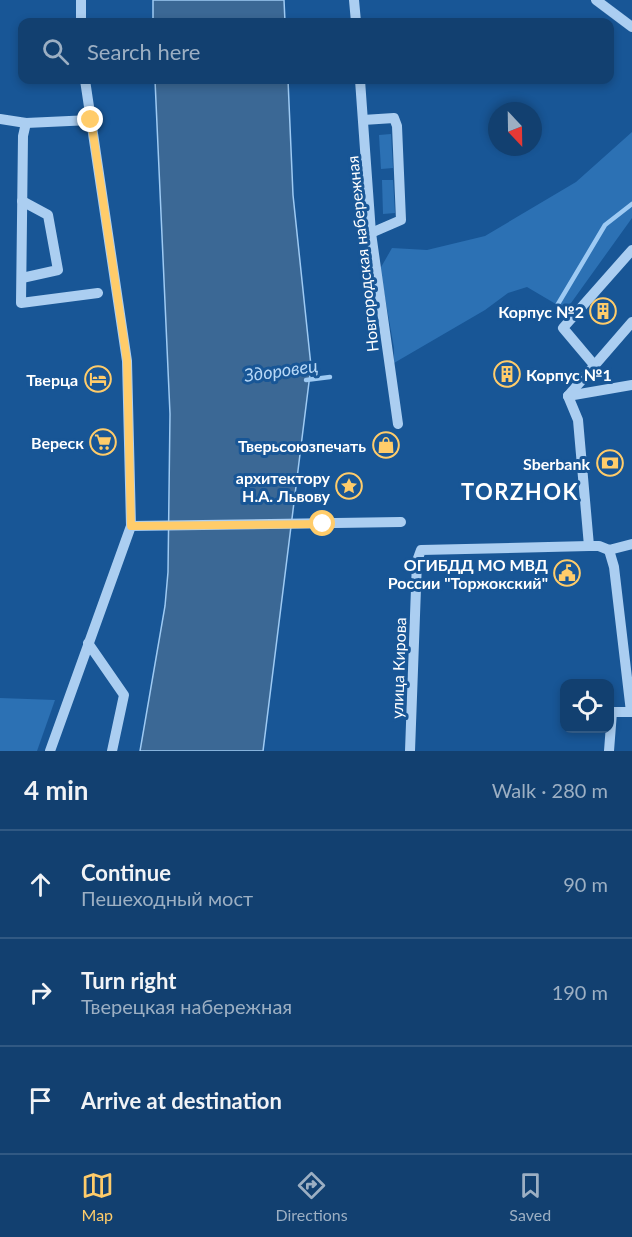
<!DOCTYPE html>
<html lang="en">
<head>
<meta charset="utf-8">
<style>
  :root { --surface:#124070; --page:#1b4775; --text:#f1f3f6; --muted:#9cafc3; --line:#315983; --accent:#ffcc6a }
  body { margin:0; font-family:Lato,sans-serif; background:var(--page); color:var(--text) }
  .controls { position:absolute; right:18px; bottom:18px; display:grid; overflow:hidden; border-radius:12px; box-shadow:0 3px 9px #0003 }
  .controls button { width:54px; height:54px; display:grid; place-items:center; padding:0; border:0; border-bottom:2px solid var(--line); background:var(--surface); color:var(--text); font:30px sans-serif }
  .compass { position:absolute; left:488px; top:102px; width:54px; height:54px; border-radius:50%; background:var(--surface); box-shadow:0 3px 9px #0003; rotate:158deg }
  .stop { position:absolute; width:18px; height:18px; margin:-14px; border:4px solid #ffcc6a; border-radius:50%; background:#fff }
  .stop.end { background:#ffcc6a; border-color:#fff; box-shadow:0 2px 6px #0008 }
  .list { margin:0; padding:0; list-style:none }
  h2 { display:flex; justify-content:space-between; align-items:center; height:78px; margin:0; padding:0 24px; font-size:26px }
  h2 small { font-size:20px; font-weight:400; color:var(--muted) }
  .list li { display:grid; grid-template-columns:39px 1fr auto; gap:18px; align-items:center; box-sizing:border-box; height:108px; padding:0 24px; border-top:2px solid var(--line) }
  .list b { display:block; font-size:22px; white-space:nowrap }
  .list p { margin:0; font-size:20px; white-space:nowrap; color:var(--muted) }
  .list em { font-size:20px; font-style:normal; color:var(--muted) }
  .icon { flex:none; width:33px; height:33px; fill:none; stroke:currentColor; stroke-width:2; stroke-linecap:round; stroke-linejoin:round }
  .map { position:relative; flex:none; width:632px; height:751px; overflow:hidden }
  .search { position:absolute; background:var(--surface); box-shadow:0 3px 9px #0003; left:18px; right:18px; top:18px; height:66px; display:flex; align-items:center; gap:15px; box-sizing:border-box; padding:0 21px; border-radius:12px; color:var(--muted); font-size:22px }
  .sheet { height:402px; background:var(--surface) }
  nav { display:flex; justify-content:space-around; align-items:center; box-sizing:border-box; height:84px; border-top:2px solid var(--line); background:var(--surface); font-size:16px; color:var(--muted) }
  nav a { display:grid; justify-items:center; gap:3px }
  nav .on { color:var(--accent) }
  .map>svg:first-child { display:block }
</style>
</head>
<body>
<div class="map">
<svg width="632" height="751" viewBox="0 0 632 751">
  <rect width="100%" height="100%" fill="#185696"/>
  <!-- green -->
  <g fill="#2c71b4">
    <path d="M632,132V218L566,310L527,287L508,293L485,310L394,363V348L380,269L392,248L427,250L485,236L576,182Z"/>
    <path d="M391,134L393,168L381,169L379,135Z"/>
    <path d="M382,180H393L395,213L383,214Z"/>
    <path d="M0,698L55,700L37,751H0Z"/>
  </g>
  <!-- water -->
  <g fill="#3b6895" stroke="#9ecaf3" stroke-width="1.5">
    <path d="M153,0H284L285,22H153Z"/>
    <path d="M155,80H288L293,195L311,366L263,751H140L165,606L168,572L170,414Z"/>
  </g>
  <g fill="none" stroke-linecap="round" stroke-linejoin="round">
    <!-- stream -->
    <g stroke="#9ecaf3" stroke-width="4.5">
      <path d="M558,304L605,225L632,204"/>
      <path d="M306,380L330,377"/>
    </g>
    <!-- minor -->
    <g stroke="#abcef1" stroke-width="10">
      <path d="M81,0V22"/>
      <path d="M354,0L356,22"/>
      <path d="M596,0L632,27"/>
      <path d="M360,80L371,233L398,424"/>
      <path d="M0,119L26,123L91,120"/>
      <path d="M363,120L394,118L397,126L401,220L371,233"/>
      <path d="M26,123L23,136L21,303L98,293"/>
      <path d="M22,278L58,270L48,215L22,201"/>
      <path d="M595,366L563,328L632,250"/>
      <path d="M568,396L578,420L589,546"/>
      <path d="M568,396L632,322"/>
      <path d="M568,396L632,385"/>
      <path d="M131,526L401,522"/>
      <path d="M609,550L614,567L631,712"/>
      <path d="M88,643L124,695L112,751"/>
      <path d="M50,751L131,526L127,361L85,80"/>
      <path d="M410,751L417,561L421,550L589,546H599L609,550L632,544"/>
      <path d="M609,751L612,712H632"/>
    </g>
  </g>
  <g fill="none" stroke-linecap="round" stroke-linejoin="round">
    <!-- route -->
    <path stroke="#ffcc6a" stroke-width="8" d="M91,120L127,361L131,526L323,524"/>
  </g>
  <!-- icons -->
  <defs>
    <g id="building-ring" transform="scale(1.35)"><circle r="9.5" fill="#185696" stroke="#ffcc6a" stroke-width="1.5"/><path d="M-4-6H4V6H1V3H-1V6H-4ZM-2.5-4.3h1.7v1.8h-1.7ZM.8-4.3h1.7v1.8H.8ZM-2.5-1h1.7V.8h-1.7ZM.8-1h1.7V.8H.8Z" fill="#ffcc6a"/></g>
    <g id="hotel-ring" transform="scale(1.35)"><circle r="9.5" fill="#185696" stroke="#ffcc6a" stroke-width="1.5"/><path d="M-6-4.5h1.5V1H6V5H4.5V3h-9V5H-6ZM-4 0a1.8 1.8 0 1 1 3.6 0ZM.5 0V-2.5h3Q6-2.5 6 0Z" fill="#ffcc6a"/></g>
    <g id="supermarket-ring" transform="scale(1.35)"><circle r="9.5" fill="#185696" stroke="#ffcc6a" stroke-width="1.5"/><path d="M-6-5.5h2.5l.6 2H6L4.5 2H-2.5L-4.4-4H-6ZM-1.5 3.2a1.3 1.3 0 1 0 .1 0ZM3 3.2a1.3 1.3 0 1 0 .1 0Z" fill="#ffcc6a"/></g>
    <g id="shop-ring" transform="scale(1.35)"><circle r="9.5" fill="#185696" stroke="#ffcc6a" stroke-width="1.5"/><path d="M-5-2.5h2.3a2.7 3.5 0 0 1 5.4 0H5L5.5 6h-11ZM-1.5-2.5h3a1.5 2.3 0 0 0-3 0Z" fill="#ffcc6a"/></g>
    <g id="bank-ring" transform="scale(1.35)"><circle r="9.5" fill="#185696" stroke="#ffcc6a" stroke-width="1.5"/><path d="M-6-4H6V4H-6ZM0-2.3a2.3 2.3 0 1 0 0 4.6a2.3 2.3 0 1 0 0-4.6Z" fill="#ffcc6a"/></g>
    <g id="sight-ring" transform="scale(1.35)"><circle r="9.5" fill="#185696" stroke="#ffcc6a" stroke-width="1.5"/><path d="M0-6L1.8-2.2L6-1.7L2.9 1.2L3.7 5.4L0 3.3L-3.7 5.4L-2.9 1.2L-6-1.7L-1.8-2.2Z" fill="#ffcc6a"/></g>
    <g id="civic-ring" transform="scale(1.35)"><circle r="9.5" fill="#185696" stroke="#ffcc6a" stroke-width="1.5"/><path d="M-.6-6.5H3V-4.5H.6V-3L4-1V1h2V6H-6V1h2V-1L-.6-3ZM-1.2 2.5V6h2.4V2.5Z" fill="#ffcc6a"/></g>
  </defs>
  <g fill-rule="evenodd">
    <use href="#building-ring" x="603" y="311"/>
    <use href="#building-ring" x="507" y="374"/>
    <use href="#hotel-ring" x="98" y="379"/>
    <use href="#supermarket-ring" x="103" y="442"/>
    <use href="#shop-ring" x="386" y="445"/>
    <use href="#bank-ring" x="610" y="463"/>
    <use href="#sight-ring" x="349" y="486"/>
    <use href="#civic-ring" x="567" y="573"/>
  </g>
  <g text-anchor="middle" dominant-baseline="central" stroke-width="6" stroke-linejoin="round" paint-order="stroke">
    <!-- street labels -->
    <g font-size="16" fill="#fff" stroke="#185696">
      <text transform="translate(362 254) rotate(-96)">Новгородская набережная</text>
      <text transform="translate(398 668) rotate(-88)">улица Кирова</text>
    </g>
    <!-- poi labels -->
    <g font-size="16" font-weight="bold" fill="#fff" stroke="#185696" text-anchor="end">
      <text x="584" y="311">Корпус №2</text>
      <text x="526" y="374" text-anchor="start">Корпус №1</text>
      <text x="78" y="379">Тверца</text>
      <text x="84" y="442">Вереск</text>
      <text x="366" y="445">Тверьсоюзпечать</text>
      <text x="590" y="463">Sberbank</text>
      <text x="330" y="477">архитектору<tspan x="330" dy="18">Н.А. Львову</tspan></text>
      <text x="548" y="564">ОГИБДД МО МВД<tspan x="548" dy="18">России "Торжокский"</tspan></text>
    </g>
    <!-- water labels -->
    <g font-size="18" font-style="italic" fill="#b7d8f7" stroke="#185696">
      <text transform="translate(281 370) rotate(-8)">Здоровец</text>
    </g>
    <!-- district labels -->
    <g font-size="22" font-weight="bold" letter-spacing="1.5" fill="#fff" stroke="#185696">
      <text x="520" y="491">TORZHOK</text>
    </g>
  </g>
</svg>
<div class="controls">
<button><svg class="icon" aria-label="locate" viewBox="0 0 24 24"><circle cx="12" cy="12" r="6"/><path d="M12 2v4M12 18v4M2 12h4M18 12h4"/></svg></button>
</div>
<svg class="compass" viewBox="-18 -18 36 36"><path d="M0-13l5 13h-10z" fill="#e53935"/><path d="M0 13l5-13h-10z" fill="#9cafc3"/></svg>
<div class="stop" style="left:323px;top:524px"></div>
<div class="stop end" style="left:91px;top:120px"></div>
<div class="search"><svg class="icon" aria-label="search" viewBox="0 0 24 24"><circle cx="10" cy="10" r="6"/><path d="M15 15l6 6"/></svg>Search here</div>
</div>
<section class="sheet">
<h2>4 min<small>Walk · 280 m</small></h2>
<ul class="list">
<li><svg class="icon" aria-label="ahead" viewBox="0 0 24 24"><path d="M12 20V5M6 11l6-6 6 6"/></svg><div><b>Continue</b><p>Пешеходный мост</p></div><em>90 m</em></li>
<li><svg class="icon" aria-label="right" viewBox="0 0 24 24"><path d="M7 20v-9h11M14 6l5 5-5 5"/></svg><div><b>Turn right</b><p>Тверецкая набережная</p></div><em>190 m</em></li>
<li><svg class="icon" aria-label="arrive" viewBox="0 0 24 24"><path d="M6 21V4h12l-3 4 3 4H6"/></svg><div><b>Arrive at destination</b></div></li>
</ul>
</section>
<nav>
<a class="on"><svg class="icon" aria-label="map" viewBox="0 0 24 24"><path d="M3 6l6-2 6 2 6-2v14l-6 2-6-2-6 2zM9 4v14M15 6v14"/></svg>Map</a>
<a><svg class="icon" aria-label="directions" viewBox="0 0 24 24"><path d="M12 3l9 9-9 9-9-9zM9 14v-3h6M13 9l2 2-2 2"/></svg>Directions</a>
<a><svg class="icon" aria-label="saved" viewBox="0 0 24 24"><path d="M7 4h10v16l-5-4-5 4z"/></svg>Saved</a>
</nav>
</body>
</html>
